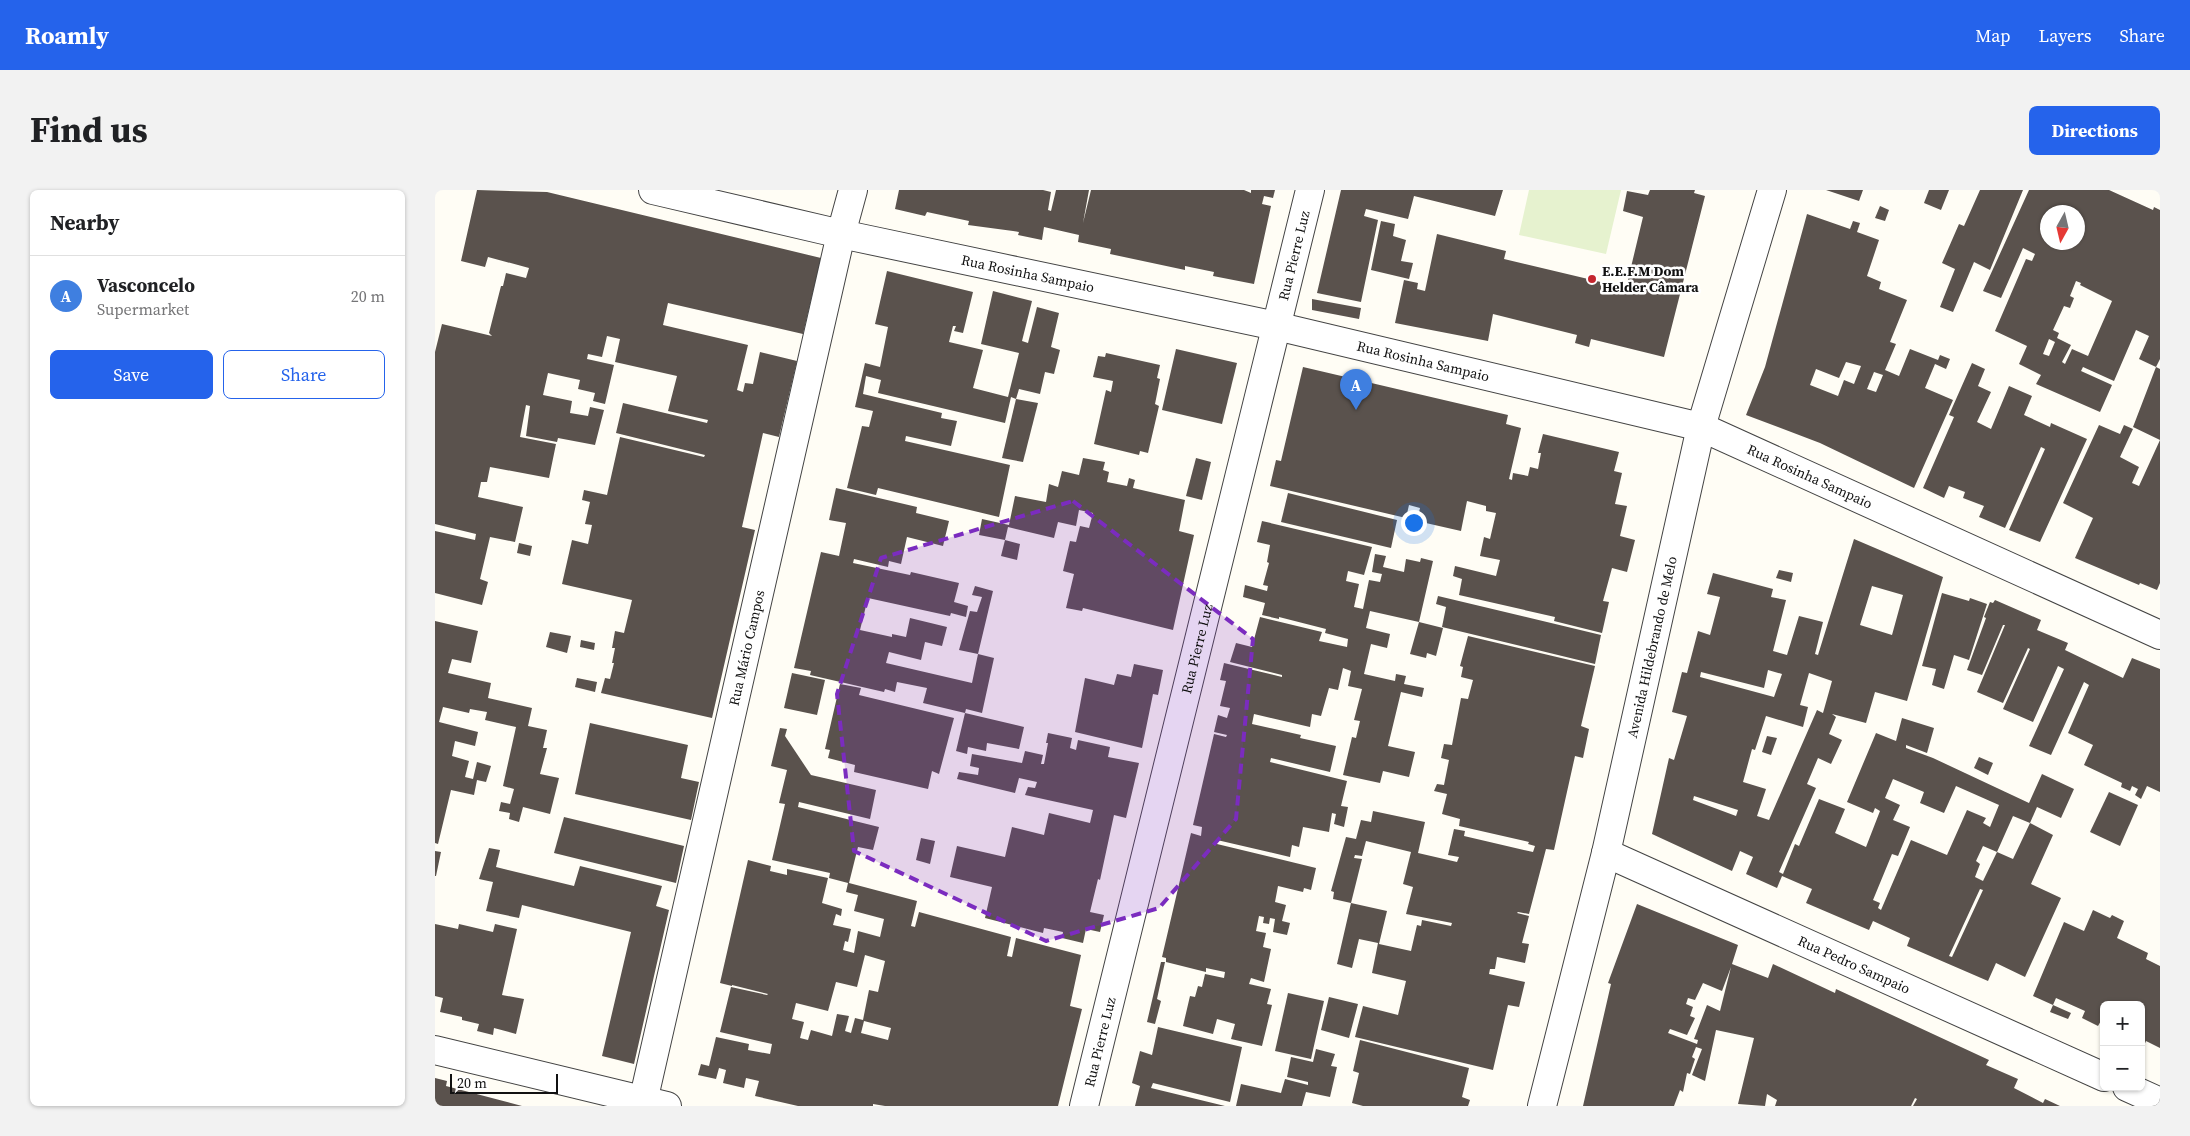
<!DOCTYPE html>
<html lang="en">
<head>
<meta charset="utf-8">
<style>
  :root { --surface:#fff; --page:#f2f2f2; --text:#202124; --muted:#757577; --line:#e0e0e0; --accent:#2563eb }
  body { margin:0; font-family:"Source Serif 4",serif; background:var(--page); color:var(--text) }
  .controls { position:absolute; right:15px; bottom:15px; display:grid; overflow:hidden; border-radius:8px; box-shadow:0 1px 4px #0004 }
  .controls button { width:45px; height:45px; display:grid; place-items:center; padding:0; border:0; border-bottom:1px solid var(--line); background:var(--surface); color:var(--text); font:25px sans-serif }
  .compass { position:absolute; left:1605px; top:15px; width:45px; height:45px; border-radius:50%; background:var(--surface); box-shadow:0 1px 4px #0004; rotate:188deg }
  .scale { position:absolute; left:15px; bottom:12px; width:108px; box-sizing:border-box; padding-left:5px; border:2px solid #111; border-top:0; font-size:14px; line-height:18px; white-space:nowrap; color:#111; -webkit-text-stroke:4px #fff; paint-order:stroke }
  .you { position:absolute; left:978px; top:332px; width:18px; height:18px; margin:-12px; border:4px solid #fff; border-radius:50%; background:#1a73e8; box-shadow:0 0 0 8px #1a73e833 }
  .badge { display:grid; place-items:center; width:32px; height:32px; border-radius:50%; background:var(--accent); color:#fff; font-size:16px; font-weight:700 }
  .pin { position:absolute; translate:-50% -41px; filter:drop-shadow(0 1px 2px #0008) }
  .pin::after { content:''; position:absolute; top:26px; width:18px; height:15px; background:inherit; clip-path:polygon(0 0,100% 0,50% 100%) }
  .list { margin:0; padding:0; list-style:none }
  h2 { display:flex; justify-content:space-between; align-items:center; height:65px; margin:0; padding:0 20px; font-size:21px }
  h2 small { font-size:16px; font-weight:400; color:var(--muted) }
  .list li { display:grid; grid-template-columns:32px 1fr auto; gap:15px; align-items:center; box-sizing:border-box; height:80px; padding:0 20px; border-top:1px solid var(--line) }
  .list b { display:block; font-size:19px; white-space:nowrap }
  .list p { margin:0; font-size:16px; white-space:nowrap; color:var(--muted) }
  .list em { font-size:16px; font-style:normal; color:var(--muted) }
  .actions { display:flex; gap:10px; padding:15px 20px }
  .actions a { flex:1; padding:11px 0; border:1px solid var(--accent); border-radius:8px; text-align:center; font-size:18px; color:var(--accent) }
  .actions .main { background:var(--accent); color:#fff }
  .map { position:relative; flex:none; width:1725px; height:916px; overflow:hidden; border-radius:8px }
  header { display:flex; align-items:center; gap:30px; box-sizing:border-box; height:70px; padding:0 25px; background:var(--accent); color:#fff }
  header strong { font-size:24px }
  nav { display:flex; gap:28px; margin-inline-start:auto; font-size:18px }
  .intro { display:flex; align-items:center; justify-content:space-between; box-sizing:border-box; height:120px; padding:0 30px }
  h1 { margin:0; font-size:35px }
  .button { padding:12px 22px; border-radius:8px; background:var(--accent); color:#fff; font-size:18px; font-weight:700 }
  main { display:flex; gap:30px; padding:0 30px }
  aside { flex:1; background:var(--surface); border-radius:8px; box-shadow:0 1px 4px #0004 }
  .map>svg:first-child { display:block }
</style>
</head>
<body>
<header>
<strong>Roamly</strong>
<nav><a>Map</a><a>Layers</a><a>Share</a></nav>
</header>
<div class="intro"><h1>Find us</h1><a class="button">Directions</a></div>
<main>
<aside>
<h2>Nearby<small></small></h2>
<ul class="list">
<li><span class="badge" style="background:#3f7fe0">A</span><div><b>Vasconcelo</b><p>Supermarket</p></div><em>20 m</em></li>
</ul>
<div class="actions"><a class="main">Save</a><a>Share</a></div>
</aside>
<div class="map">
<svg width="1725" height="916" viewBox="0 0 1725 916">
  <rect width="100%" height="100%" fill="#fffdf5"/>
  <!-- pitch -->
  <path fill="#e6f2cf" d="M1094,0H1186L1171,64L1084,45Z"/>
  <!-- building -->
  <g fill="#5a524d" fill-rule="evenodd">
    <path d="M42,0L112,2L386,68L368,144L233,113L228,135L313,155L302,200L308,202L310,193L318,194L325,162L362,171L344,247L328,243L307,337L320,340L277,528L166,503L170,488L175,489L179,473H177L180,458H177L180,441L189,443L197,410L127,394L137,350L153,354L157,335L150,334L155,312L147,310L149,300L172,305L185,247L269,267L270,265L181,243L188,213L272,233L273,230L233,221L242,186L180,172L185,149L172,146L167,167L153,164L152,169L179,175L170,214L158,211L160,203L143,199L145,190L113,183L108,205L137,211L135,223L153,226L155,217L169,220L160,255L123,248L122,252L91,246L95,216L91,215L85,247L121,254L114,288L55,277L52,292H46L43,307L88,317L80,352L55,347L45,389L53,392L47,415L0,403V341L40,350L41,344L0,334V162L7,134L57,146L54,143L66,96H68L71,83L91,88L94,78L53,67L50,77L26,71Z"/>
    <path d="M464,0H608L616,2L613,20L616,21L621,0H654L648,33L656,0H809L816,3V0H840L838,8L829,6L827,14L836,16L819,94L778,86L779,82L750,76V80L675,64L676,59L643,52L644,45L609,37L607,50L583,45L584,42L578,41L533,35L534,31L492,22L490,26L460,19Z"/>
    <path d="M906,0H1068L1060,26L979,6L973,29L931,19L929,26L943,30L926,112L882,103Z"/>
    <path d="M1215,0H1260L1259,3L1270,6L1229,167L1156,149L1154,157L1140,153L1142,145L1058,124L1053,151L960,133L969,90L983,93L982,99L990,101L1002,44L1071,61L1069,69L1191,98L1208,27L1188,21L1192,1L1213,5Z"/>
    <path d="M1391,0H1428L1424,11Z"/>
    <path d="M1494,0H1514L1506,20L1489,13Z"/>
    <path d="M1545,0H1588L1555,80L1539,72L1518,122L1505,117L1520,79L1507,73L1524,34L1529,36Z"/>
    <path d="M1594,0H1674L1718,20L1719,17L1725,20V169L1721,177L1704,169L1714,146L1701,140L1679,191L1648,177L1646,181L1677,195L1665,222L1601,194L1606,185L1584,174L1592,156L1560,141L1591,69L1597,71L1600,64L1588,58L1566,108L1548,101ZM1612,22H1642V52H1612ZM1641,91L1646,93L1645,95L1677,111L1653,166L1637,159L1630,174L1627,172L1636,155L1622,148L1624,143L1618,140L1629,116L1635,118L1639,108L1635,106ZM1614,149L1620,152L1614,166L1608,164Z"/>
    <path d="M1445,16L1454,20L1450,31L1440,28Z"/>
    <path d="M1372,24L1415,39L1418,31L1425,33L1422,42L1444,50L1432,86L1446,92L1444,99L1472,110L1455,152L1461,154L1450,180L1464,186L1475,159L1503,170L1505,165L1515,169L1511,179L1500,174L1490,198L1518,210L1479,298L1385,253L1311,225L1330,177ZM1411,172L1426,176L1419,194L1409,190L1403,206L1375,195L1381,179L1404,188ZM1439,182L1448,185L1441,202L1432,199Z"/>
    <path d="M946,31L960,34L958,46L971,50L966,71L978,73L974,89L936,80Z"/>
    <path d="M452,81L538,102L528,143L519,141L521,136H518L514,152L548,160L538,198L573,207L584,163L546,154L558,101L597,111L587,151L593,153L602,117L624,123L616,157L625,160L619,184L610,182L605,204L584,199L581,209L576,207L570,233L443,203L446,190L431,186L428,204L507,223L506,228L522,231L516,256L471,246L470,251L575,275L564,327L443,298L441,305L412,298L427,236L434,237L438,221L420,217L430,173L445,177L453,137L440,134Z"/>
    <path d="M877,109L926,118L924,129L877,120Z"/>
    <path d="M741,159L802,173L787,234L727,220Z"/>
    <path d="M671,163L725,175L722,188L725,189L720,214L724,216L713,263L705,261L704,265L659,254L671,200L676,202L678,191L658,187L663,166L670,167Z"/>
    <path d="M1537,173L1550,179L1543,196L1556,202L1542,232L1556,239L1574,196L1597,206L1589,225L1615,237L1616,233L1652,249L1605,352L1574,340L1610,259L1606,257L1570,338L1544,327L1549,316L1528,308L1530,302L1514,296L1509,308L1488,298L1519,227L1514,225Z"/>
    <path d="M868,177L1073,225L1071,234L1086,238L1074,289L1077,290L1078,283L1093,286L1095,277L1103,279L1106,263H1103L1108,244L1184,262L1179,281L1187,283L1180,314L1192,316L1185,346L1200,350L1192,382L1177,378L1168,411L1174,412L1167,443L1119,431L1120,427L1024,405L1027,389L1018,386L1020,376L1061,386L1065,370L1045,366L1049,347L1055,349L1061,323L1051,321V316L1032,311L1026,341L982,331L985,318L974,315L971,328L835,296L841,270L846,271Z"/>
    <path d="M1721,177L1725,179V393L1722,400L1705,393L1704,395L1640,368L1658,328L1628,313L1664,235L1685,244L1689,235L1698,239L1685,267L1704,277L1697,293L1704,296L1725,250L1698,237Z"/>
    <path d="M581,209L603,213L588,272L567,268Z"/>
    <path d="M648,268L670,272L668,280L674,282L672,292L692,296L694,288L700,290L698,298L750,310L744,341L759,345L738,440L648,418L647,421L631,418L639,384L628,381L635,351L641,352L645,336L654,338L658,323L644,320L641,336L623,332L619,348L573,337L570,350L544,345L547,329L574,335L580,306L611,312L614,294L623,297L627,281L644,285Z"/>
    <path d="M761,268L776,272L767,310L751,306Z"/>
    <path d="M401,298L482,317L481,323L514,331L508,356L472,347L466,374L454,371L453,377L419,369L418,373L475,385L476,382L524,393L519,412L533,416L531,427L516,423L515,426L433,408L425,440L457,447V444L471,447L475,428L512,437L507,456L490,452L486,470L454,462L451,473L537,493L543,464L559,468L547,523L531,519L530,523L488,513L492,498L462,492L460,502L450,499L449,502L375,485L376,481L359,478L386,362L404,366L411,333L394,330Z"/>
    <path d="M853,303L962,330L956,358L846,332Z"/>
    <path d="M827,331L937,357L929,385L913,381L911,391L924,394L919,417L928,419L934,390L945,392L947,384L937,382L940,364L951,366L948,377L969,382L971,369L985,372L986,368L998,371L984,432L935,421L931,438L955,444L952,458L936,454L929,484L960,491L961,484L971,486L969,494L989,498L987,507L966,502L953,556L980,562L974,587L948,581L945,593L908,585L917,547L921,548L925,531L919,530L927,499L913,496L916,481L908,478L903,500L894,498L886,526L877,524L875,537L819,524L817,534L866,545L865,548L901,556L895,582L836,568L835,572L912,591L906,616L913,617L909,637L899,634L901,624L897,623L894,642L868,637L864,657L857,655L855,667L782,650V654L881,678L876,700L869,698L868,702L843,696L840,712L851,715L847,731L855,733L852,745L838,742L840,729L835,728L834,734L828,733L829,727L824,726L821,741L831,743L828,757L836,759L829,792L816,788L814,794L836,799L832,814L837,815L827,856L796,849L800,834L782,829L778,844L748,836L755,806L760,807L763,796L767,797L770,784L789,788L790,782L771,778V782L731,772V768L727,767L756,643L766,646L767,637L758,635L779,544L791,547L792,545L779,542L783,525L792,528L795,518L785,516L791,491L785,490L789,473L847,487V485L795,472L801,453L817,457L825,427L887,442L884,451L912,457L913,449L890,443L891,439L844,427V429L827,425L830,413L808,407L810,395L832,401L833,396L828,395L834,373L832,372L835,355L822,352Z"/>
    <path d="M1419,349L1508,387L1472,511L1440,502L1431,533L1397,524L1401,527L1394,544L1407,550L1396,574L1383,568L1372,594L1381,598L1344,682L1348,684L1360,654L1364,656L1384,609L1410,619L1400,643L1431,657L1445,621L1440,618L1438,623L1412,612L1441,543L1461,551L1467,528L1499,538L1492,563L1471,555V558L1498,568L1594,613L1607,584L1639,599L1626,628L1602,617L1595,633L1578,626L1562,662L1548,656L1541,671L1545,674L1540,687L1548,691L1562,662L1578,669L1595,633L1618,645L1596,694L1626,708L1590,787L1561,773L1553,791L1472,756L1475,748L1438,731L1434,740L1371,713L1377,699L1347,686L1342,698L1311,684L1318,667L1305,661L1297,681L1217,644L1234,568L1239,570L1252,526L1237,522L1247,482L1252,483L1263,441L1275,445L1285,407L1272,404L1278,383L1338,399L1336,407L1351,410L1338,461L1352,465L1364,426L1388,432L1380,464L1383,465ZM1437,396L1468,405L1457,445L1425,435ZM1333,480L1347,484L1339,507L1265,487L1266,482L1329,498ZM1374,483L1397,491L1388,523L1382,520L1334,630L1322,626L1331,599L1308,592L1317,559L1320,560L1331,526L1368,537L1373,517L1365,515ZM1458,589L1489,602L1485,613L1509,623L1521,596L1564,615L1555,637L1548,633L1551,628L1532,620L1512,665L1476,650L1446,720L1443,718L1445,713L1438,710L1457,664L1463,666L1475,637L1458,630L1465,615L1450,608ZM1259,606L1303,620L1301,626L1258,610ZM1545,699L1548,700L1517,767L1514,766Z"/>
    <path d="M570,350L585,354L582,370L566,366Z"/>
    <path d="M84,353L97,356L95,366L82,363Z"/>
    <path d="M1344,380L1358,383L1356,392L1341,388Z"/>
    <path d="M540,396L558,401L543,464L524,460L535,421L542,422L547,407L537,405Z"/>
    <path d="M1507,403L1534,411L1535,408L1552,414L1534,470L1519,465L1509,499L1497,495L1501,479L1487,476Z"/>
    <path d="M1003,406L1166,445L1160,474L1007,437L1011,417L1001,414Z"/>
    <path d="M1560,410L1606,430L1602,440L1633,453L1630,460L1688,488L1697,468L1725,479V602L1712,596L1706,609L1700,605L1703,599L1697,596L1695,601L1686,597L1687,593L1649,575L1658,555L1633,543L1654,495L1649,492L1616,565L1594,556L1629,479L1623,476L1598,532L1568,519L1595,459L1593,458L1568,513L1542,502L1570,435H1568L1547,485L1532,480L1551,428L1549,427L1555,412L1558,413Z"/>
    <path d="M0,431L43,441L36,473L17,469L13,483L56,493L53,508L97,518L93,536L112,540L108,558H112L105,584L124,588L115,624L88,617L84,632L74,629L75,623L64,621L66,612L75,614L79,599L68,596L81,537L50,530L52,522L35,519L34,523L8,517L4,532L43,542L40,556L20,551L17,566L34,571L30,587L38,589L42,572L56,576L51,592L42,590L39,605L16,600L3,654L0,653Z"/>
    <path d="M984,432L1008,438L1001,466L992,463L991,468L975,464Z"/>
    <path d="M115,442L136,446L132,463L111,457Z"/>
    <path d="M1033,446L1160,476L1146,536L1154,539L1148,568L1140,566L1119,660L1111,659L1094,724L1083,722L1082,723L1094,726L1087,753L1094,754L1090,773L1062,767L1060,779H1055L1054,784L1090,792L1084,817L1073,815L1058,880L920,847L928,816L963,825L971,791L937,783L943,753L924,749L917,778L902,774L916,713L898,709L899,702L896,701L911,647L921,649L926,630L936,632L938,621L990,632L983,663L1022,672L1024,667L1013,665L1019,639L1030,641L1029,646L1098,662L1100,656L1093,654L1094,652L1024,636L1025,629L1007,624L1012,604L999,601L1002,594L1009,595L1014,570L1006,568L1009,554L1017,555L1026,508L1033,509L1038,490L1026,487L1028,477L1025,476ZM931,651L976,662L968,694L978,697L971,724L1017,733L1016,736L987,730L986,736L982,735L976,761L944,754L952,721L916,713L927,669L919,668L920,665L927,666Z"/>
    <path d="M146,450L160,453L159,460L145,457Z"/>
    <path d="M699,474L728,480L723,505L718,504L707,558L640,542L650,488L679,495L682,484L696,487Z"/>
    <path d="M357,483L390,490L382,525L349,518Z"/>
    <path d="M142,488L162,492L160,502L140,497Z"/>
    <path d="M405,494L426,498L424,505L519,528L504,584L497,581L493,599L419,582L420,575L393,568L395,560L390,559Z"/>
    <path d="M530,523L589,537L584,559L552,553L551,561L533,557L532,564L521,561Z"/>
    <path d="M155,533L253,555L246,588L264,592L256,630L140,604Z"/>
    <path d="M345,538L352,539L350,546L376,585L441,600L435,629L364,612L363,617L444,637L438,660L423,657L414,693L482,711L476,736L480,737L484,722L576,747L572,766L577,767L581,748L646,765L635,816L647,819L623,916H450L438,914V916H363L320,906L324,891L311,888L309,898L288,893L291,880L284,878L281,889L263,885L266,874L274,876L281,847L314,854L313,860L335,864L337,854L285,842L296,797L332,805L333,804L297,795V796L285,793L313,670L336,676L335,681L352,685V679L393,688L387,713L407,719L406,726L401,724L398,735L416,739L413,752L410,751L408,760L419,763L423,741L445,747L449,729L419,721L423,705L411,702L413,693L394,688L395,683L337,670L350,614L344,613L352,580L336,576ZM430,765L450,771L443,802L434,800L428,830L420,828L416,843L410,841L414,826L402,824L397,846L376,840L373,850L365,848L369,832L357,829L361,813L393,821L401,792L422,797ZM429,831L456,838L453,850L426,843Z"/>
    <path d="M613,543L637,548L635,558L641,560L643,550L675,557L673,567L704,573L691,628L679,625L665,690L663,689L655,722L669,725L665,742L651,739L648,753L627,748L628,742L609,738L608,743L550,728L557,697L515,687L522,656L570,667L577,637L609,645L614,623L655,633L658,620L590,605L593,597L600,598L602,592L584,588L580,603L522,589L524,582L543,585L544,578L535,576L537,564L587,573L590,561L608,565L606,574H609L613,553H611Z"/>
    <path d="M1332,546L1342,548L1336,565L1327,562Z"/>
    <path d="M1544,567L1558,573L1553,585L1539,578Z"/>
    <path d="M1674,602L1703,615L1685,656L1655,642Z"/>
    <path d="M129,627L249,656L241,693L119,663Z"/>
    <path d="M486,648L500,651L495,674L481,670Z"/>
    <path d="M54,658L65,660L61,677L139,696L145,676L227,696L221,716L234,720L199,874L167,866L196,742L87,715L84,728L51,721L58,692L44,689Z"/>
    <path d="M0,661L6,662L1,686H0Z"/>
    <path d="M1202,714L1303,755L1297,774L1333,788L1338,774L1400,803L1401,799L1554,870L1551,875L1583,889L1579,898L1608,913L1610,909L1625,916H1478L1482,909L1480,908L1476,916H1340L1342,910L1332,904L1330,916L1303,914L1319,848L1281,840L1270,891L1257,885L1267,859L1261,857L1257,867L1260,869L1255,884L1252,883L1248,902L1245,900L1239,916H1148L1176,794L1173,793ZM1296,777L1285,821L1272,815L1259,849L1263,850L1262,854L1233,843L1235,839L1252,845L1260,828L1255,826L1258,817L1251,814L1253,808L1260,810L1268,793L1287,801Z"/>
    <path d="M1658,720L1675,728L1677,725L1689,731L1682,748L1713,763L1711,769L1725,776V858L1711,851L1706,863V815H1669V830L1667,829L1663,836L1647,828L1650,821L1621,808L1618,815L1636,823L1633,829L1615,822L1618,815L1598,806L1629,732L1649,741Z"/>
    <path d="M0,734L23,739L24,734L58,742L60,734L82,739L67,805L89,809L81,844L59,838L58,845L42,841L44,834L27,830V827L5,822L8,808L0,806Z"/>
    <path d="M726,772H730L722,809L726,811L720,834L712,832Z"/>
    <path d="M853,803L889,811L876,869L840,861Z"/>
    <path d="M894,807L923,814L914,848L886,840Z"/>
    <path d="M723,837L807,857L795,912L718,893L716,898L790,916H700L705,896L697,893L705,861L717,865Z"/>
    <path d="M925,850L1034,878L1027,907L1035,910L1033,916H928L917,913L924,883L918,881Z"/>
    <path d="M881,859L900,864L896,876L902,877L895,907L871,902L867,916H801L806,894L846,903L850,889L873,895V892L852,887L856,867L878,872Z"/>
    <path d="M0,888L12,891L11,896L87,916H0Z"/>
  </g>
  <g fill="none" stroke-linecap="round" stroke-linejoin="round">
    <!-- minor casing -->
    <g stroke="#444" stroke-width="30">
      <g id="minor">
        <path id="s1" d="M218,0L406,44L841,136L1266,237L1725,445"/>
        <path id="s2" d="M1171,663L1669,887"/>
        <path d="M0,860L232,916"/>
        <path d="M1692,897L1725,912"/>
        <path id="s3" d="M207,916L406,44L418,0"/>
        <path id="s4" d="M649,916L875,0"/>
        <path id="s5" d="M1107,916L1171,663L1266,237L1337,0"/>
      </g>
    </g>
    <!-- minor -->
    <use href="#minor" stroke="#fff" stroke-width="28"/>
  </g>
  <!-- marked area -->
  <path fill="#7b2cbf" fill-opacity="0.2" stroke="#7b2cbf" stroke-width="4" stroke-dasharray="10 6" stroke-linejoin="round" d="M638,311L818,449L801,629L724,718L611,751L419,661L402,504L446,368Z"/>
  <!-- markers -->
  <circle fill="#c4262e" stroke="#fff" stroke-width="2" cx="1157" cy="89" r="5"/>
  <g text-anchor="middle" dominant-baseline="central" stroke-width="5" stroke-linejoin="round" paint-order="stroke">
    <!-- street labels -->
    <g font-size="14" fill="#111" stroke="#fff">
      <text stroke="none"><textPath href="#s4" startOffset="876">Rua Pierre Luz</textPath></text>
      <text stroke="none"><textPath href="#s1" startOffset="384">Rua Rosinha Sampaio</textPath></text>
      <text stroke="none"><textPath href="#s1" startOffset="789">Rua Rosinha Sampaio</textPath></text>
      <text stroke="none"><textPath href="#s1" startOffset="1194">Rua Rosinha Sampaio</textPath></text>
      <text stroke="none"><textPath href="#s5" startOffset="472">Avenida Hildebrando de Melo</textPath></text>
      <text stroke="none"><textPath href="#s3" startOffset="470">Rua Mário Campos</textPath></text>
      <text stroke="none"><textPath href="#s4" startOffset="471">Rua Pierre Luz</textPath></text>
      <text stroke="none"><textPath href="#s2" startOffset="272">Rua Pedro Sampaio</textPath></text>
      <text stroke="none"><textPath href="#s4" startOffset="66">Rua Pierre Luz</textPath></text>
    </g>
    <!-- poi labels -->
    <g font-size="14" font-weight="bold" fill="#111" stroke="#fff" text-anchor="start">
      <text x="1167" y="81">E.E.F.M Dom<tspan x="1167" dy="16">Helder Câmara</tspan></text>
    </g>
  </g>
</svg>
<div class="controls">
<button>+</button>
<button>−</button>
</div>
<svg class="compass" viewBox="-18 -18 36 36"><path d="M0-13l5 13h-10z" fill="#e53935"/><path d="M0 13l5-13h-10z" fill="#757577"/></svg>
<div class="scale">20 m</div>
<div class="you"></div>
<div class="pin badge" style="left:921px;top:220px;background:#3f7fe0">A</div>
</div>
</main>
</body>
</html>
